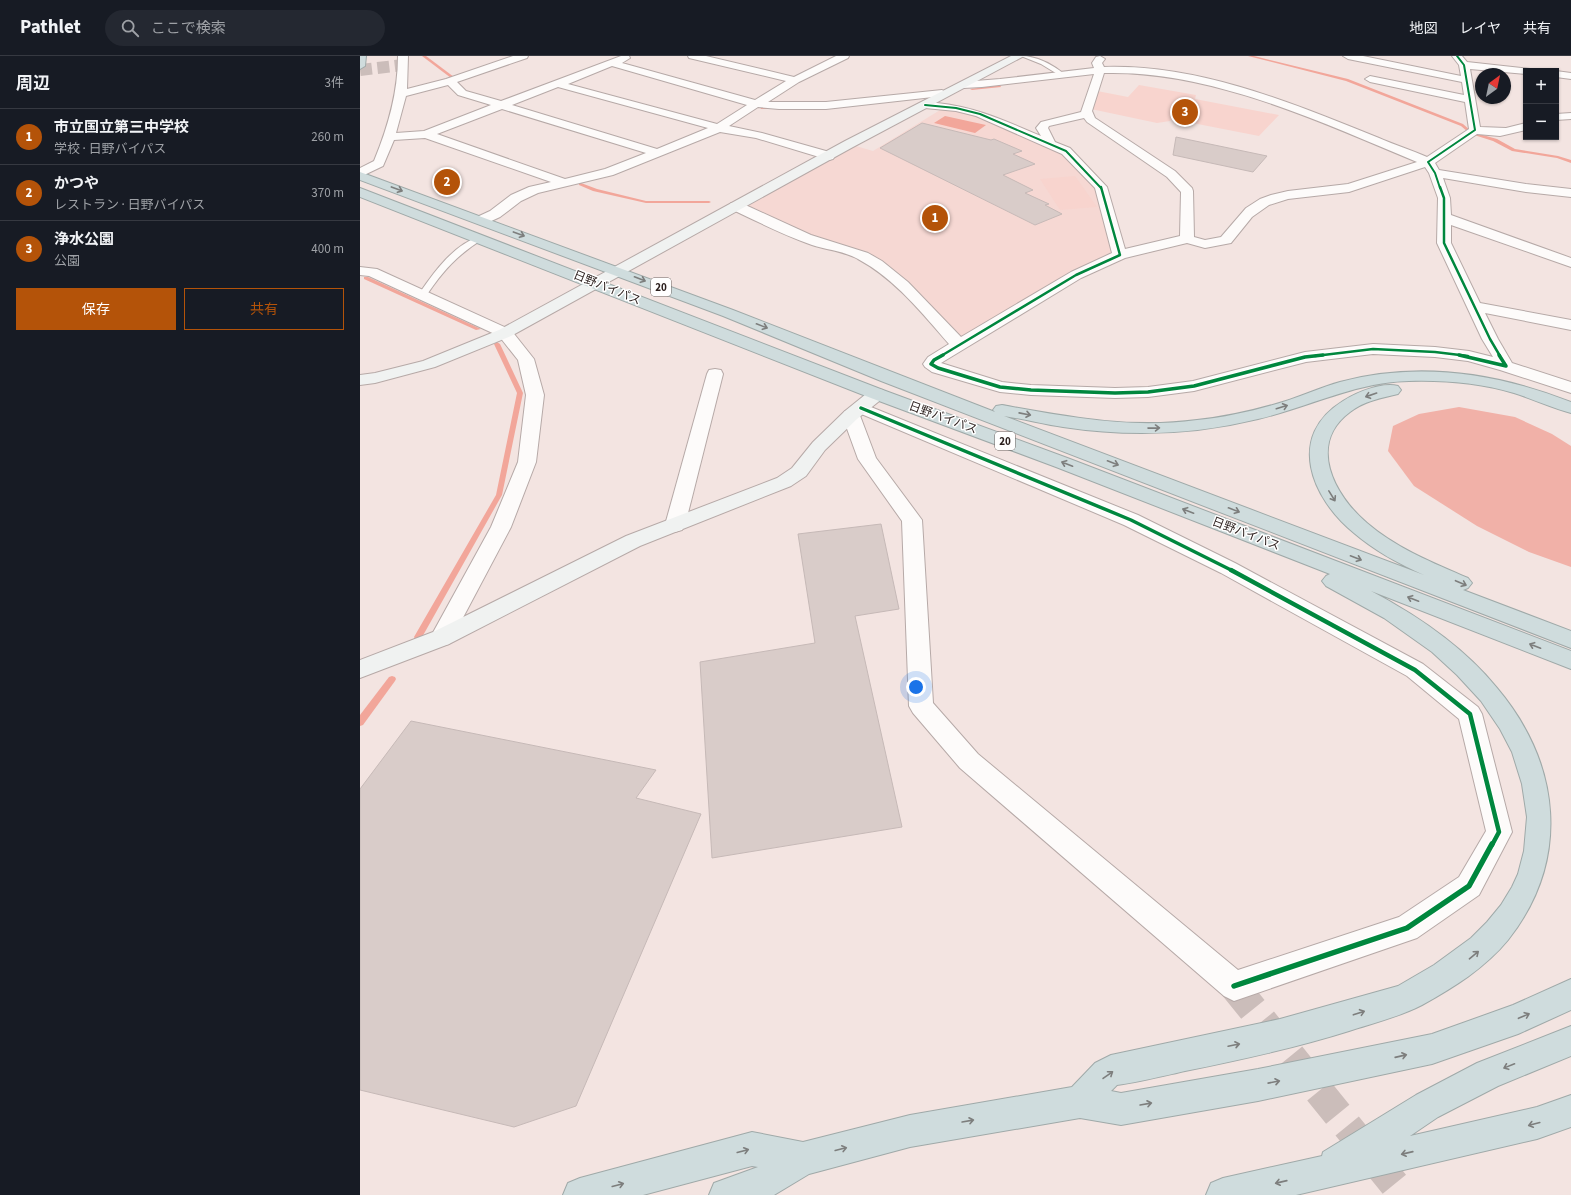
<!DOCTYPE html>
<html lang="ja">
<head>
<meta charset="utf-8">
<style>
  :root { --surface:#171b24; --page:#242831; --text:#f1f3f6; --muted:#9ea1a6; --line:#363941; --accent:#b45309 }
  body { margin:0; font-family:"Source Sans 3","Noto Sans JP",sans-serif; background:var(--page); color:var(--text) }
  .controls { position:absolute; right:12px; top:12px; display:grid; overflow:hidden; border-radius:0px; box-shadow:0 1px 3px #0004 }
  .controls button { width:36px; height:36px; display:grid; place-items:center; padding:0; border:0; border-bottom:1px solid var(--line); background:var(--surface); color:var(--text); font:20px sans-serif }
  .compass { position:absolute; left:1115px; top:12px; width:36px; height:36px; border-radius:50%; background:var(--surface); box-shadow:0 1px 3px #0004; rotate:33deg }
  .you { position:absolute; left:556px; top:631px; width:14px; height:14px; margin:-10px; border:3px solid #fff; border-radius:50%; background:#1a73e8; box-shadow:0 0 0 6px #1a73e833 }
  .badge { display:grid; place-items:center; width:26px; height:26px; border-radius:50%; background:var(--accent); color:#fff; font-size:13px; font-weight:700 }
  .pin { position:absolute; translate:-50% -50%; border:2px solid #fff; box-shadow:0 1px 4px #0006 }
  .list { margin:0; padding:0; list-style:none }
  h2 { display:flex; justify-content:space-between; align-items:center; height:52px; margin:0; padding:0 16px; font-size:17px }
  h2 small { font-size:13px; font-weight:400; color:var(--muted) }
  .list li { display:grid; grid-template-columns:26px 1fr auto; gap:12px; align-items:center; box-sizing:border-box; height:56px; padding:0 16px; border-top:1px solid var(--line) }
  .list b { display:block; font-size:15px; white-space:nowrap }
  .list p { margin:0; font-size:13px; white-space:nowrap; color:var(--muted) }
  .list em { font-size:13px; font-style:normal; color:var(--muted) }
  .actions { display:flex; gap:8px; padding:12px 16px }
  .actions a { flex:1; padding:9px 0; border:1px solid var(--accent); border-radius:0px; text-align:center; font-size:14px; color:var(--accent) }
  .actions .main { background:var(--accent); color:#fff }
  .icon { flex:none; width:22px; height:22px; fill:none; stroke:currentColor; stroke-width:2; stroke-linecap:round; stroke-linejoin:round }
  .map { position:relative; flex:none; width:1211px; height:1139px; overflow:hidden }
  header { display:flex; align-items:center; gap:24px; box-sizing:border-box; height:56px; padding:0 20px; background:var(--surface); border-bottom:1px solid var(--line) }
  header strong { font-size:19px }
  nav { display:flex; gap:22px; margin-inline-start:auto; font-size:14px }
  .search { width:280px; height:36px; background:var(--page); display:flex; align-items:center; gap:10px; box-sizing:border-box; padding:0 14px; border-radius:22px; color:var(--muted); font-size:15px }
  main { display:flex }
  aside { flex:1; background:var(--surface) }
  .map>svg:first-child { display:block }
</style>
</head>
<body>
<header>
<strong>Pathlet</strong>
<div class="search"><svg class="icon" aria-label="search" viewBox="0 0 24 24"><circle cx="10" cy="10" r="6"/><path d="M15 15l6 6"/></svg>ここで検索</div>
<nav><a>地図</a><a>レイヤ</a><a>共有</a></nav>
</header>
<main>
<aside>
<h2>周辺<small>3件</small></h2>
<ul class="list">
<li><span class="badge">1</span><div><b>市立国立第三中学校</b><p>学校 · 日野バイパス</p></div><em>260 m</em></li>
<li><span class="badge">2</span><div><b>かつや</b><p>レストラン · 日野バイパス</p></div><em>370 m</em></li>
<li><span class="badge">3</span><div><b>浄水公園</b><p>公園</p></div><em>400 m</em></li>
</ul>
<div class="actions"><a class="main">保存</a><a>共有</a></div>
</aside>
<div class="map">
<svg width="1211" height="1139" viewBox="0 0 1211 1139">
  <rect width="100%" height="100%" fill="#f3e4e1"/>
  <!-- built -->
  <path fill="#f6d8d3" d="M585,51L620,58L706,95L741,131L760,199L599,289L567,253L502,200L376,150L489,88L513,95Z"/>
  <!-- green -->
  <g fill="#f8d4ce">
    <path d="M779,29L836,39L835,43L919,59L899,80L812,63L810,65L797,67L731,53L737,35L768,41Z"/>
    <path d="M715,120L737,151L700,154L680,123Z"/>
  </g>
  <!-- forest -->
  <path fill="#f1b1a8" d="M1099,351L1155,361L1192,378L1211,390V511L1169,496L1117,470L1054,430L1028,395L1033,370L1059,358Z"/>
  <!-- water -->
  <path fill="#f2a69a" d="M585,60L626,69L615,77L574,67Z"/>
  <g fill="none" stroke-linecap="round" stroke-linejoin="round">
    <!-- stream -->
    <g fill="#f2a69a" fill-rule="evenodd">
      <path d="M62,0H66L94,21L91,22Z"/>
      <path d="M888,0H894L988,23L1103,68L1111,75L1108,76L1101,70L986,25Z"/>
      <path d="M640,29L641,31L612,34L610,33Z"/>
      <path d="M400,51H420L422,52L420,53H401Z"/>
      <path d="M1112,76L1137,83L1155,93L1198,100L1211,104V107L1197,102L1152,95L1133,85L1111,78V76Z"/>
      <path d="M221,127L237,133L286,145H349L351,146L349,147H286L233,135L219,129V128Z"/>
      <path d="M4,221H8L121,273L116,274L4,223Z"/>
      <path d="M137,286L140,288L163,337L142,439L61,583H55L54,581L136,439L157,337L134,288Z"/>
      <path d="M32,620L35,621L36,623L35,625L3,669L0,670V659L29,621Z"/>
    </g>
  </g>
  <!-- building -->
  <g fill="#d9ccc9" stroke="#c6b9b7">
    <path d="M562,67L631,84L634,83L662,95L653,98L675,108L643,119L673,134L665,137L689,148L685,149L702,158L675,169L520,92Z"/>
    <path d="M816,81L907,100L893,116L813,99Z"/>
    <path d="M521,468L539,553L495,560L542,771L352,802L340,606L455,587L438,478Z"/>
    <path d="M51,665L296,714L276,742L341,758L216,1050L154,1071L0,1034V733Z"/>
  </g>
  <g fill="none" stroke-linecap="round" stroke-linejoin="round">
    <!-- street-tunnel-far1 -->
    <path stroke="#cbbdba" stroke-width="12" stroke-dasharray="12 5.5" stroke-linecap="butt" d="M0,14L43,9"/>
    <!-- street-tunnel -->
    <path stroke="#cbbdba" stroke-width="30" stroke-dasharray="30 15" stroke-linecap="butt" d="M874,930L1043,1139"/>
    <!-- lane casing -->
    <g stroke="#b6a9a7" stroke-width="2">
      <g id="lane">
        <path d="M661,0C676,0 692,8 704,18L699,19L681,8Z"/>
        <path d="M121,180L124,182L123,183C98,198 82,216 66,240H60L59,238C74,216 94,188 121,180Z"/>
      </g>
    </g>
    <!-- street casing -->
    <g stroke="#b6a9a7" stroke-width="2">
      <g id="street">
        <path d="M38,0H48L47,33L86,23L153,0H168L167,2L97,26L106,35L141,45L261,0H269L270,2L262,7L395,44L426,25L329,2L328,0H346L434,21L476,0H489L488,2L439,26L408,46H466L582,34L587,37L582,40L466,53H419L398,51L369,70L402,77L473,97L475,100L473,103L469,104L396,82L360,76L253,119L178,137L161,145L140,161L127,167H117L115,164L117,161L130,155L151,139L169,131L191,126L65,82L34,84L23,110L0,121V112L14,105C28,71 38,37 38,0ZM252,10L387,49L357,68L208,28ZM88,29L98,39L131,49L64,75L36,77L46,40ZM198,31L348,72L297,93L152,49ZM142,53L286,97L245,113L205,123L77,78Z"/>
        <path d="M740,0L745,3L742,7L744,11C839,8 932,47 1019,82C1035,89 1051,94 1067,101L1109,73L1105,46L1010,26L1005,23L1010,20L1104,39L1102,26L988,3L983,0H1003L1101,20L1099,9L1092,0H1102L1107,6L1170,13L1171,15H1166V18L1110,13L1120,71L1146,72L1166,67V74L1140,80L1117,78L1075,107L1079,114L1166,128L1211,133V141L1166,136L1083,122L1090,142L1091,159L1211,202V211L1091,169V187L1120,247L1211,264V274L1125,257L1138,283L1152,307L1211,326V337L1140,314L1108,305L1075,301L1013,298L946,306L834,335L788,341L755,342L671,339L640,336L572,316L565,311L563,308L568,301L589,288C562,257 535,223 498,203C484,195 467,194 452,189C424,179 398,166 371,153L369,150L371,147H381L451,179L508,197L522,205L548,226L601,281L711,216L752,197L735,132L702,98L616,60L596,55L565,52L559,49C564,44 571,46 577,47C616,51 645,65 681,80L676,72L681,66L721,56L734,18L622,31L603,32L598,29L603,26L640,23L734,12L732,7L736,1ZM744,17C851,14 960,66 1057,106L988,128L928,135L911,139L900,143L886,152L861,181L845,184L834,181L833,135L832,132L815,115L735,62L732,55ZM724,62L727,66L807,121L821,136L820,180L765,193L747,131L710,92L695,86L688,72L689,70ZM1065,111L1069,117L1078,142L1077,187L1122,283L1133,301L1109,295L1075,291L1013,288L945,296L833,325L788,331L755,332L671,329L642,326L581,307L721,222L765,202L827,187L845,192L871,187L892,161L909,149L928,143L989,136Z"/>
        <path d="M1196,15L1211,17V23L1196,21Z"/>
        <path d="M1211,57V63L1196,64V58Z"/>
        <path d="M0,211L17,213L151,274L174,303L184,339L176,406L151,471L89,588L81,590L73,588L70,582L131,471L158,406L166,339L158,304L139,280L9,220L0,219Z"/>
        <path d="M355,313L361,314L363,318L325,469L322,474L315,476L308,474L305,469L347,318L349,314Z"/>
        <path d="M501,347L778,459L875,507L1063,608L1118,651L1122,658L1152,776L1119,839L1057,882L874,945L864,940L600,712L553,657L549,650L542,465L498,403L482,359L485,355L494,354L492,352L495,348ZM499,357L764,469L861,517L1047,620L1099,663L1126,775L1099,821L1039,861L878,914L618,698L573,647L562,464L516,402Z"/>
      </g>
    </g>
    <!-- secondary casing -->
    <g stroke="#b6a9a7" stroke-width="2">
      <g id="secondary">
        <path d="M651,0H664L493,91L151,280L75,311L15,327L0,329V319L15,317L63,305L139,274L485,85Z"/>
        <path d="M517,333L523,334L526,338L523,342L497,363L465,394L446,420L431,430L280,490L89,588L0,622V604L73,576L266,480L417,422L432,412L453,386L485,355L511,334Z"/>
      </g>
    </g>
    <!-- highway casing -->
    <g stroke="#9fa9a8" stroke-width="2">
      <g id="highway">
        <path d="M0,0H6L5,10L0,13Z"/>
        <path d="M0,116L373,254L635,356L633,354L636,350L642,349C709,361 769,373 837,364C867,361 897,354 926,345C944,339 962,331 980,326C1058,305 1137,317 1211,346V357C1192,352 1173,343 1154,337C1120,327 1084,324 1049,325C996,326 949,351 898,363C833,379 769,381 703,371C683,368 664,363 644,360L1064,519C1039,508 1015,495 994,477C951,442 926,380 983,345C997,336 1022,326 1038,330L1041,334L1038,338C1021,342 1004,345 990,356C947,388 974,439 1007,467C1036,492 1073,507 1108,522L1112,527L1108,532L1103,534L1211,575V592L521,325L363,260L0,124Z"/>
        <path d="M0,132L523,334L710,403L1211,595V613L1011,535C1058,560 1103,590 1137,632C1201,708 1211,804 1148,884C1125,912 1093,932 1062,949C1039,961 1013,967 989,975C935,992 880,1004 825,1015C803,1020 780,1026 757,1029L751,1035L761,1037L898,1013L1072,978L1153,949L1211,923V954L1158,978L1072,1008L898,1045L761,1069L720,1062L550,1091L449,1118L414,1139H349L354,1127L398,1111L392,1110L283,1139H203L208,1127L220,1122L392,1076L443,1086L550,1059L712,1031L735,1007L751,999L920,963L1038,930L1074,909L1111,882L1127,866L1141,849L1152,831L1158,818L1164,795L1167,761L1162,728L1152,696L1140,673L1121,645L1097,619L1072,596L1024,562L966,530L962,525L966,520L970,518L696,411L511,342L0,141Z"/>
        <path d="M1211,970V1000L1138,1030L1078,1061L1050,1080L1177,1051L1211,1039V1071L1177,1083L936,1139H846L851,1127L863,1122L962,1100L963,1096L1056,1039L1117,1007Z"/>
      </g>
    </g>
    <!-- lane -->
    <use href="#lane" fill="#fdfbfa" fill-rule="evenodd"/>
    <!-- street -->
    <use href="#street" fill="#fdfbfa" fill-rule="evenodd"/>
    <!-- secondary -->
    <use href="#secondary" fill="#f0f2f1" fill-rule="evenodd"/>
    <!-- highway -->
    <use href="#highway" fill="#cfdcdd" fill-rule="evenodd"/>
    <!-- cycleway-far4 casing -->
    <g stroke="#fff" stroke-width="3.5">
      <g id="cycleway-far4">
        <path d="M565,49L596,52L620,58L706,95L741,132"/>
        <path d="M1080,132L1075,117L1068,106L1115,74L1104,9L1097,0"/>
      </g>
    </g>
    <!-- cycleway-far3 casing -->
    <g stroke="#fff" stroke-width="4">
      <g id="cycleway-far3">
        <path d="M1080,131L1084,142V187L1130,283L1140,300"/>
        <path d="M581,300L716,219L760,199L741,131"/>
        <path d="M955,300L1013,293L1075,296L1108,300"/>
      </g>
    </g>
    <!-- cycleway-far2 casing -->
    <g stroke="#fff" stroke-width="5.5">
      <g id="cycleway-far2">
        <path d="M583,299L574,304L571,308L578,312L640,331L671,334L755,337L788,336L834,330L945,301L963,299"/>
        <path d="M1099,299L1146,310L1139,299"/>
        <path d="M501,352L771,464L873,515"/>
      </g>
    </g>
    <!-- cycleway-far1 casing -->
    <g stroke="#fff" stroke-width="7">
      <path id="cycleway-far1" d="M871,514L1055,614L1110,658L1139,776L1132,789"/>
    </g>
    <!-- cycleway casing -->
    <g stroke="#fff" stroke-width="8">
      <path id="cycleway" d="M874,930L1047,872L1109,830L1132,788"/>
    </g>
    <!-- cycleway-far4 -->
    <use href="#cycleway-far4" stroke="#00873e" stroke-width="2"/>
    <!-- cycleway-far3 -->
    <use href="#cycleway-far3" stroke="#00873e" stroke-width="2.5"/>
    <!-- cycleway-far2 -->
    <use href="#cycleway-far2" stroke="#00873e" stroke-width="3.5"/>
    <!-- cycleway-far1 -->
    <use href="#cycleway-far1" stroke="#00873e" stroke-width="4.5"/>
    <!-- cycleway -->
    <use href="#cycleway" stroke="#00873e" stroke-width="5.5"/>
  </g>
  <!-- one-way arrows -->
  <defs><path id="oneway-shaft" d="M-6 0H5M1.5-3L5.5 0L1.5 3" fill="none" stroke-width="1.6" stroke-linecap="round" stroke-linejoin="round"/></defs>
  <g stroke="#7d7e7d">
    <use href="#oneway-shaft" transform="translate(37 133) rotate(20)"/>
    <use href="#oneway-shaft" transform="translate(159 178) rotate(20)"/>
    <use href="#oneway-shaft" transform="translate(280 223) rotate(21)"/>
    <use href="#oneway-shaft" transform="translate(402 270) rotate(21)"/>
    <use href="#oneway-shaft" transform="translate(1011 339) rotate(161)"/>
    <use href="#oneway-shaft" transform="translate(922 351) rotate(-17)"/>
    <use href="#oneway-shaft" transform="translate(665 358) rotate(11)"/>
    <use href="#oneway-shaft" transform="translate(794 372) rotate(-1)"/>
    <use href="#oneway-shaft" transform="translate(753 407) rotate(21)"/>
    <use href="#oneway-shaft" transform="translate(707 408) rotate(-159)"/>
    <use href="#oneway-shaft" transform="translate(972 440) rotate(58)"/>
    <use href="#oneway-shaft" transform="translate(874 454) rotate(21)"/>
    <use href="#oneway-shaft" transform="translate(828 455) rotate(-159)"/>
    <use href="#oneway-shaft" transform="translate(996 502) rotate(21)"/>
    <use href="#oneway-shaft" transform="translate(1101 527) rotate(23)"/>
    <use href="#oneway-shaft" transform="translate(1053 543) rotate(-159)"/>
    <use href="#oneway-shaft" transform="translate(1175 590) rotate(-159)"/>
    <use href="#oneway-shaft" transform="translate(1114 899) rotate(-40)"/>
    <use href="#oneway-shaft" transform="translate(999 957) rotate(-18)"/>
    <use href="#oneway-shaft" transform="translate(1164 960) rotate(-23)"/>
    <use href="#oneway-shaft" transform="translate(874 989) rotate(-12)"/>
    <use href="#oneway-shaft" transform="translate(1041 1000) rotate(-13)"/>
    <use href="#oneway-shaft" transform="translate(1149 1010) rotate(158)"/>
    <use href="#oneway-shaft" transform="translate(748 1019) rotate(-35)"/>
    <use href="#oneway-shaft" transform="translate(914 1026) rotate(-11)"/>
    <use href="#oneway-shaft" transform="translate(786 1048) rotate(-10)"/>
    <use href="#oneway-shaft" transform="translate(608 1065) rotate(-10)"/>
    <use href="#oneway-shaft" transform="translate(1174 1068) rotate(165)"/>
    <use href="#oneway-shaft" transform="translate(481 1093) rotate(-14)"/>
    <use href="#oneway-shaft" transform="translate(383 1095) rotate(-15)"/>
    <use href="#oneway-shaft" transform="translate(1047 1097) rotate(167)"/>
    <use href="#oneway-shaft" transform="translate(921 1126) rotate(167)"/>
    <use href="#oneway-shaft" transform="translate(258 1129) rotate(-15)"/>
  </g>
  <g text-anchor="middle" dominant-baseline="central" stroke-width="3" stroke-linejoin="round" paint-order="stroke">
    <!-- shield labels -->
    <g fill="#fff" stroke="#6b6261" stroke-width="1">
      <rect x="291" y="222" width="20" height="18" rx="3"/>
      <rect x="635" y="376" width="20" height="18" rx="3"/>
    </g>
    <g font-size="11" font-weight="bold" fill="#2b1f1d">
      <text x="301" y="231">20</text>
      <text x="645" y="385">20</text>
    </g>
    <!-- street labels -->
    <g font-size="12" fill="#2b1f1d" stroke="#fff">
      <text transform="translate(247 232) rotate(22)">日野バイパス</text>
      <text transform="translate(583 362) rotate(20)">日野バイパス</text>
      <text transform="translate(886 478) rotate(21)">日野バイパス</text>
    </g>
  </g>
</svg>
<div class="controls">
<button>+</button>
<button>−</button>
</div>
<svg class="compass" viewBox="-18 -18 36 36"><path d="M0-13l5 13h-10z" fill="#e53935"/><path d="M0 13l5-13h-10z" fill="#9ea1a6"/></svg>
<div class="you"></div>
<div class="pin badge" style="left:575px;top:162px">1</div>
<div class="pin badge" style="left:87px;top:126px">2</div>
<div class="pin badge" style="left:825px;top:56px">3</div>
</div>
</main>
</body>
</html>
